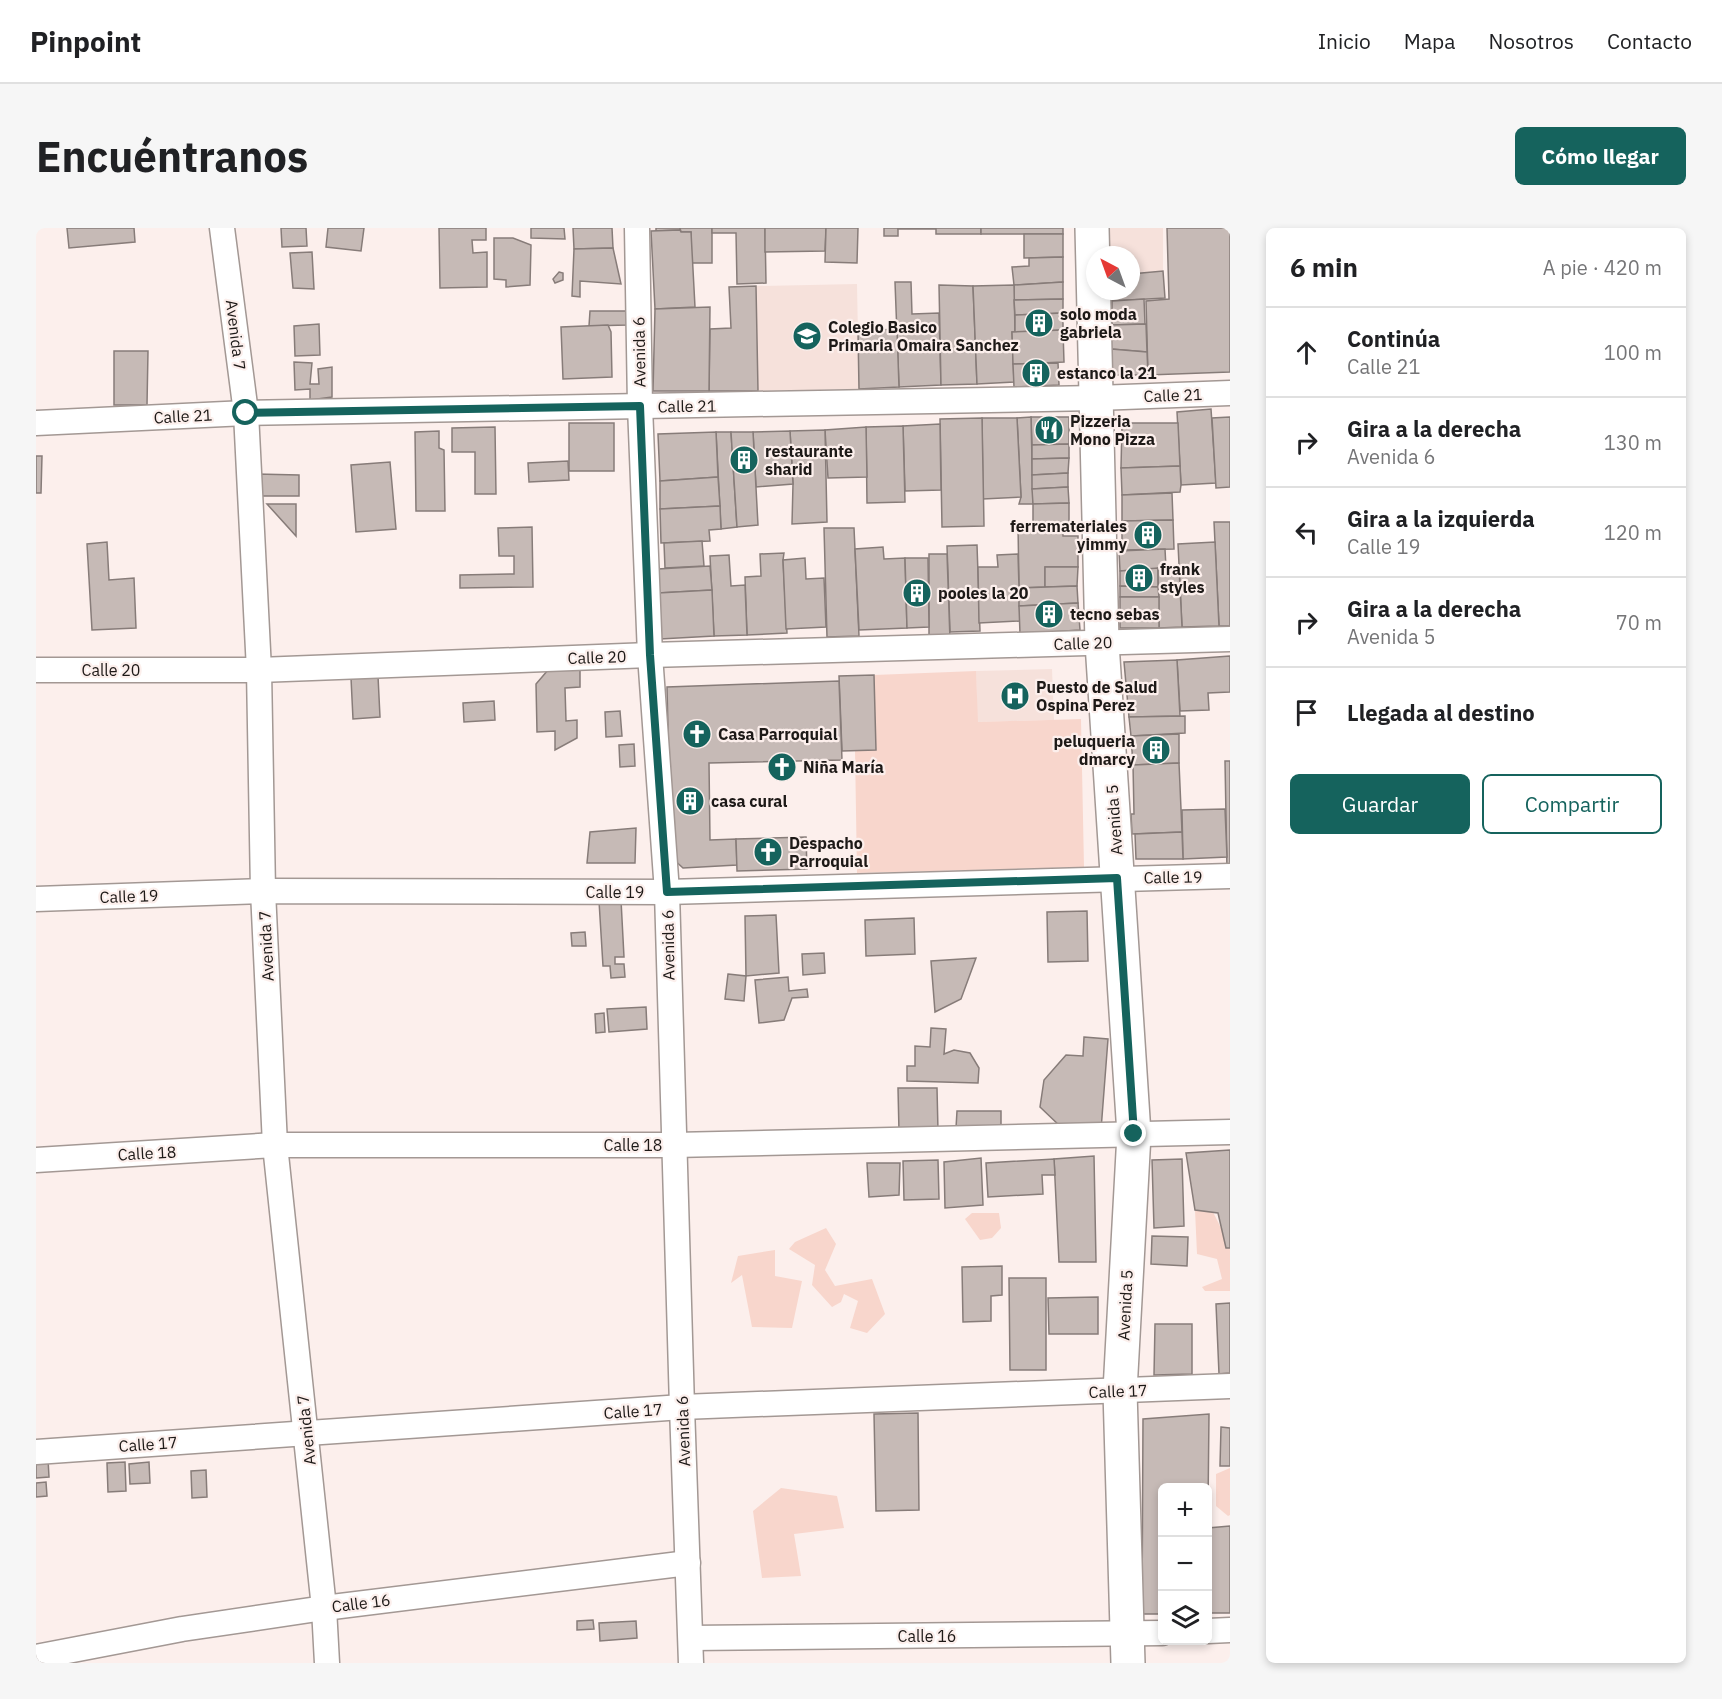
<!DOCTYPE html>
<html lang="es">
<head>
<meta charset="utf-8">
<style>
  :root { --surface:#fff; --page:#f6f6f6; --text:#202124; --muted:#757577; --line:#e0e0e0; --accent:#15635d }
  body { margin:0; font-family:"IBM Plex Sans",sans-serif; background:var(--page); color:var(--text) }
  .controls { position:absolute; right:18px; bottom:18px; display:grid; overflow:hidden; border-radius:9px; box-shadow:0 3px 9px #0003 }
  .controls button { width:54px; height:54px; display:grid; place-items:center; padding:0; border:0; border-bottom:2px solid var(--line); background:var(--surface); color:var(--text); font:30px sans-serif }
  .compass { position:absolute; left:1050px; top:18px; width:54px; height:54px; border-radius:50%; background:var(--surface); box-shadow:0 3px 9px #0003; rotate:319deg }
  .stop { position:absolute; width:18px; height:18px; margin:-14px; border:4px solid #15635d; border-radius:50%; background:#fff }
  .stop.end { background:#15635d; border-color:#fff; box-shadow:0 2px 6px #0008 }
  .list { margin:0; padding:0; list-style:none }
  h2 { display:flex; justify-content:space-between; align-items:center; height:78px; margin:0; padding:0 24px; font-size:26px }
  h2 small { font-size:20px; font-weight:400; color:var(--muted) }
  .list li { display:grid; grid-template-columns:39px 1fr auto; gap:18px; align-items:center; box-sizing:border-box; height:90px; padding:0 24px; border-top:2px solid var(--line) }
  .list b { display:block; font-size:22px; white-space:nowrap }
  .list p { margin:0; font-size:20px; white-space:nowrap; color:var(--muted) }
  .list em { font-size:20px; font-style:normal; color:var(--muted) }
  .actions { display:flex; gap:12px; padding:18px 24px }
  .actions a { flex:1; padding:14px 0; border:2px solid var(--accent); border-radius:9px; text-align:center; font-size:21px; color:var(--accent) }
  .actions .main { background:var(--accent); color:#fff }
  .icon { flex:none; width:33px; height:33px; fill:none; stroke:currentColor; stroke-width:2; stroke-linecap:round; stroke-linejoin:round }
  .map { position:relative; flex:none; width:1194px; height:1435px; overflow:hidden; border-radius:9px }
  header { display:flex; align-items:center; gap:36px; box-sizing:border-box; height:84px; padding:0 30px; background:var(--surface); border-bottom:2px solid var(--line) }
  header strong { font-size:28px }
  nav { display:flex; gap:33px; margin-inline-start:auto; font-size:21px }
  .intro { display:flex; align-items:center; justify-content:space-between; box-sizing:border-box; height:144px; padding:0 36px }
  h1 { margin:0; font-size:42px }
  .button { padding:15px 27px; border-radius:9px; background:var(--accent); color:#fff; font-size:21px; font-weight:700 }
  main { display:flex; gap:36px; padding:0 36px }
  aside { flex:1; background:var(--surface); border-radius:9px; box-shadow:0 3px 9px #0003 }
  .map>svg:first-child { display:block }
</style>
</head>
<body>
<header>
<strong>Pinpoint</strong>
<nav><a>Inicio</a><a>Mapa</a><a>Nosotros</a><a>Contacto</a></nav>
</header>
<div class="intro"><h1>Encuéntranos</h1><a class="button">Cómo llegar</a></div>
<main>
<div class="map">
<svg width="1194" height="1435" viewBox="0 0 1194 1435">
  <rect width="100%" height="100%" fill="#fcefec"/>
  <!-- built -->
  <g fill="#f6e1db">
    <path d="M1073,0H1127V43L1095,46V27H1074Z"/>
    <path d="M821,56L823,161L722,163L720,58Z"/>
    <path d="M1016,441L1018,492L941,494L940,443Z"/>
  </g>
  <!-- green -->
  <g fill="#f8d6cc">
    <path d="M940,443L942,494L1045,491L1048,639L821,645L819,522H840L838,447Z"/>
    <path d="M1159,982L1177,984L1194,1018V1063H1169L1166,1059L1186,1051L1181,1031L1161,1026Z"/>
    <path d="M936,985H963L965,1000L956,1010L944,1012L929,991Z"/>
    <path d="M790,1000L800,1016L789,1042L799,1058L836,1051L849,1086L831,1105L814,1100L822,1073L808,1066L805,1074L796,1079L776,1057L779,1037L753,1021L759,1014Z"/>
    <path d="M739,1022V1048L766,1053L756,1100L716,1099L706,1047L695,1055L702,1028Z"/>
    <path d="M1194,1240V1287L1192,1288L1180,1278V1246Z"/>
    <path d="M745,1260L801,1268L808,1300L758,1306L765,1348L726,1350L717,1283Z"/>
  </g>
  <!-- building -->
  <g fill="#c6bab6" stroke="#877c79" stroke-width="1.5">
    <path d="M31,0H98L99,14L33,20Z"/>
    <path d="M245,0H270L271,18L246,19Z"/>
    <path d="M292,0H328L325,23L290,19Z"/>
    <path d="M403,0H450V12H436L437,25L451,24V59L404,60Z"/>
    <path d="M495,0H528L529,11L495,10Z"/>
    <path d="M537,0H576L577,20L538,21Z"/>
    <path d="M620,0H644V2L620,3Z"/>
    <path d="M644,0H676V35H655V4H645Z"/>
    <path d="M676,0H729L730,55L701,56L700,5H676Z"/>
    <path d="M729,0H790L789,23L729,24Z"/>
    <path d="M790,0H822L821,35L789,34Z"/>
    <rect x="848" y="0" width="14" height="8"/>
    <rect x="862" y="0" width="38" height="1"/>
    <rect x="900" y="0" width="45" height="6"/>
    <rect x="945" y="0" width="82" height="6"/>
    <path d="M1131,0H1194V144L1112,147L1110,73L1133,71Z"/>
    <path d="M644,2L645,4H655L659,79L619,81L615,3Z"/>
    <path d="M988,6H1027V29L988,30Z"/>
    <path d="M458,10H477L495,17L494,57L470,59V52L458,51Z"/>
    <path d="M577,20L585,56L544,53V69L536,68L538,21Z"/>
    <path d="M276,24L278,61L257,60L254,25Z"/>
    <path d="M1027,29V54L978,57L976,39L993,38V30Z"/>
    <path d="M1127,43L1129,70L1076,73L1075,63H1095V46Z"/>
    <path d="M523,44L527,45V52L519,55L517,51Z"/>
    <path d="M859,54H875L876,86L903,85L905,157L863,159Z"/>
    <path d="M1027,54V71L978,72V57Z"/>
    <path d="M903,57L937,58L941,156L905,157Z"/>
    <path d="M978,57L979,104H976L978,154L941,156L937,58Z"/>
    <path d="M720,58L722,163H673L674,101L695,100L693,59Z"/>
    <path d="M1027,71V85L979,87L978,72Z"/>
    <path d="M1108,71L1109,96L1076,97V73Z"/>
    <path d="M674,79L673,163H617L619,81Z"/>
    <path d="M554,83H592L591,97L553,98Z"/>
    <path d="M1027,85V102L979,104V87Z"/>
    <path d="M283,96L284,127L259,128L258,98Z"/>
    <path d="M1110,96L1111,124L1075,121V97Z"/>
    <path d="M572,97L575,104L576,149L527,151L525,99Z"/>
    <path d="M861,101L863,159L823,161L822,103Z"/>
    <path d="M1027,102L1028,134L977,136L976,104Z"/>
    <path d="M1075,121L1111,124L1112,147H1076Z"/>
    <path d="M78,123H112L111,177H78Z"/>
    <path d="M258,134L276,135L274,156H283L282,141L296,139V169L274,172V161L259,162Z"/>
    <path d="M1022,135L1023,157L978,159L977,136Z"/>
    <path d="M1175,181L1180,255L1145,257L1141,184Z"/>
    <path d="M995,189H1033V216L996,217Z"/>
    <path d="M995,189L997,276H983L985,269L981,190Z"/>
    <path d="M1194,189V259L1180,260L1176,190Z"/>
    <path d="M946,190H981L985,269L947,271Z"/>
    <path d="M946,190L948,298L906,299L904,191Z"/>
    <rect x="533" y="195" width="45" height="48"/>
    <path d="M1086,195H1142L1144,238L1085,240Z"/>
    <path d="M904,196L905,262L869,263L867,198Z"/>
    <path d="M867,198L869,274L831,275L830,199Z"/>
    <path d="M459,199L460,266H439V224H416V200Z"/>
    <path d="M830,199L831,249L792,250L789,202Z"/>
    <path d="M789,202L791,294L756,296L757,256L754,203Z"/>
    <path d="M403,203V220L408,222L409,283H380L379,204Z"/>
    <path d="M754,203L757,256L720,259L717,204Z"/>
    <path d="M680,204H695L701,299L685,301Z"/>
    <path d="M680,204L682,249L624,253L622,206Z"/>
    <path d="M695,204H717L722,297L701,299Z"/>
    <path d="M1033,216V230L996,231V217Z"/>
    <path d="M0,228H6L5,265H0Z"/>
    <path d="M1033,230L1032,245L996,247V231Z"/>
    <path d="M532,233L533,252L493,254L492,235Z"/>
    <path d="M354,234L360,301L320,304L315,237Z"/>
    <path d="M1144,238L1145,257L1144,264L1086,267L1085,240Z"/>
    <path d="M1032,245V259L996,261V247Z"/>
    <path d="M220,246L263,247V268H220Z"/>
    <path d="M682,249L684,278L624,281V253Z"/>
    <path d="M1032,259L1033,275L997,276L996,261Z"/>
    <path d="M1136,265L1137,292L1086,293V267Z"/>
    <path d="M1033,275V295L997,297V276Z"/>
    <path d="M231,276H260V308Z"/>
    <path d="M684,278L685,301L673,302L674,313L625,315L624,281Z"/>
    <path d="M1137,292L1138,321L1086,322V293Z"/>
    <path d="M1178,294H1194V398H1183Z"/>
    <path d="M1027,296V308H1042V339H1009V359L983,360L982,297Z"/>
    <path d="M496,299L497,359L424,360V347L478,346V328H463L462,300Z"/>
    <path d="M788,300H818L823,408L791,409Z"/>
    <path d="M666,313L668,338L629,340L628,315Z"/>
    <path d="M71,314L73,352L98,350L100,400L56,402L51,316Z"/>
    <path d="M1179,314L1183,398L1146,399L1142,316Z"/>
    <path d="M941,317L944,403L914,404L911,318Z"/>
    <path d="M847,319L848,331L869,330L871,400L823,402L819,321Z"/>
    <path d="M1129,321L1130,340L1084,343L1083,323Z"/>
    <path d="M748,325L747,332L751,405L711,407L709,349L725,348L724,326Z"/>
    <path d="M893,326H911L914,412H893Z"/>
    <path d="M982,326L984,393L943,395L942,339H962L961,327Z"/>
    <path d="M693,327L695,358L709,357L711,407L678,408L674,328Z"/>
    <path d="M769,330L770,351L788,350L790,399L750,401L747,332Z"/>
    <path d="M869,330H892L893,399L871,400Z"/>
    <path d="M674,338L676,362L622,365V341Z"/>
    <path d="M1009,339H1042L1041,358L1009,359Z"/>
    <path d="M1122,340V359L1084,358V343Z"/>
    <path d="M1122,340H1143L1146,399L1123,400Z"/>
    <path d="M1041,358L1042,375L983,378V360Z"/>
    <path d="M1084,358L1122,359L1123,369H1084Z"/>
    <path d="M676,362L678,408L624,411L622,365Z"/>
    <rect x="1084" y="369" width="39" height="31"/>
    <path d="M1042,375L1044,402L984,406L983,378Z"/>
    <path d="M1194,428V464L1172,465L1173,482L1144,483L1141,432Z"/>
    <path d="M1141,432L1144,488L1093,489L1088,434Z"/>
    <path d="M544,441V459L529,460L530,493L541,492V510L519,522V503L501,504L500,456L512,442Z"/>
    <path d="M838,447L840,522L806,523L803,448Z"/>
    <path d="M342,448L344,489L317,491L315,450Z"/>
    <path d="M803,453L806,532L673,535L674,612L700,611L701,637L647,640L635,629L631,459Z"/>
    <path d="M458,473L459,492L428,494L427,475Z"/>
    <path d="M584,483L586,508L570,509L569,484Z"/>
    <path d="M1149,488V505L1095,508L1093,489Z"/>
    <path d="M1143,506V535L1097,537L1095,508Z"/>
    <path d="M598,516L599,538L584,539L583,517Z"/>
    <path d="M1189,533H1194V643H1191Z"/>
    <path d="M1143,535L1146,604L1096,606L1095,586H1098L1097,537Z"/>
    <path d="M1189,581L1191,629L1147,631L1146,582Z"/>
    <path d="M600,600L599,635H551L554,604Z"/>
    <path d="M1146,604L1147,631H1100L1099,606Z"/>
    <path d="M770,609L771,641L701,643L700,611Z"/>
    <path d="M585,672L588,729H579V736H588L589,749L575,750L574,738H567L563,673Z"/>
    <path d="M1051,683L1052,733L1012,734L1011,684Z"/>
    <path d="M740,687L743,745L710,748L709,688Z"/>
    <path d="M878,690L879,726L830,728L829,692Z"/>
    <path d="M549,704L550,718H536L535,705Z"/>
    <path d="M788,725L789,745L767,747L766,726Z"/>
    <path d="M940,730L925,771L899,784L895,733Z"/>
    <path d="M692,746L710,748L708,773L689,771Z"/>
    <path d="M752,749L753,763L771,761L772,769L756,770L748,792L723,795L719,752Z"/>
    <path d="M610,779L611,801L573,804L571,781Z"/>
    <path d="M568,785L569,804L560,805L559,786Z"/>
    <path d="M895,800L910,801L908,826L918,822L934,825L943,840L942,855L871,853V838H879V818L894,819Z"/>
    <path d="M1048,809L1072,811L1065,902L1025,899L1004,879L1008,852L1030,827L1047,828Z"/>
    <path d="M862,860H901L902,903L863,904Z"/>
    <path d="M921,883H965V901L920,900Z"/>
    <path d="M1194,922V1020H1190L1182,985L1159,982L1150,925Z"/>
    <path d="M1058,928L1060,1034H1023L1018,931Z"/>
    <path d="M945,930L947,977L909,980L908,934Z"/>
    <path d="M1018,931L1019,947H1006L1007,966L952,969L950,935Z"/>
    <path d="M1146,931L1148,998L1118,1000L1116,932Z"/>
    <path d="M902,932L903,971L868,972L867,933Z"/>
    <path d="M831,935H864L863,967L833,969Z"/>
    <path d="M1116,1008L1152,1009L1151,1038L1115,1036Z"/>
    <path d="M966,1038V1067L955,1068V1093L927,1094L926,1039Z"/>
    <path d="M973,1050H1010V1142H974Z"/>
    <path d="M1062,1069V1106H1013L1012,1070Z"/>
    <path d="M1194,1075V1145L1183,1146L1180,1076Z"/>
    <path d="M1119,1096H1156V1146L1118,1147Z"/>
    <path d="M882,1185L883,1282L840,1283L838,1186Z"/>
    <path d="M1173,1186L1172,1279V1260H1126V1386H1106L1107,1191Z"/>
    <path d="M1185,1199L1194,1200V1238H1184Z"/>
    <path d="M0,1231H12L13,1249L0,1250Z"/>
    <path d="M89,1234L90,1263L72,1264L71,1235Z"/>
    <path d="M113,1234L114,1255L94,1256L93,1236Z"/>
    <path d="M170,1242L171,1269L156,1270L155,1243Z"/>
    <path d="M10,1254L11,1268L0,1269V1255Z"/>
    <path d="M1194,1298V1385H1172V1300Z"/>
    <path d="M557,1392L558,1401L541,1402V1393Z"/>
    <path d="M600,1393L601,1410L564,1413L563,1395Z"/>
  </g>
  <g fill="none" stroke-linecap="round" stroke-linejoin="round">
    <!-- street casing -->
    <g stroke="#a39894" stroke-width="27">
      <g id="street">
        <path d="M186,0L210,185L223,442L227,663L239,917L288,1380L291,1435"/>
        <path d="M601,0L604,178L614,427L631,664L646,1179L655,1435"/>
        <path d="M0,195L210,185L1061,170L1194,165"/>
        <path d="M0,442H223L614,427L1194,411"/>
        <path d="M0,671L227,663L631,664L1194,648"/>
        <path d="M0,932L239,917H638L1194,904"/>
        <path d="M0,1224L646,1179L1194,1158"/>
        <path d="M1172,1403L1194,1402"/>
        <path d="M655,1410L1126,1405"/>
        <path d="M0,1429L146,1401L288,1380L652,1335"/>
      </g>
    </g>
    <!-- secondary casing -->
    <g stroke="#a39894" stroke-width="36">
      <path id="secondary" d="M1056,0L1066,415L1098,906L1084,1163L1092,1435"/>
    </g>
    <!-- street -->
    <use href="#street" stroke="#fff" stroke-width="24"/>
    <!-- secondary -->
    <use href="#secondary" stroke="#fff" stroke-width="33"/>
  </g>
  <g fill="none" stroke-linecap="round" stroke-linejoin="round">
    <!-- route -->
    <path stroke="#15635d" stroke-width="8" d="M210,185L604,178L614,427L631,664L1081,650L1098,906"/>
  </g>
  <!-- icons -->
  <defs>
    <g id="building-disc" transform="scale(1.5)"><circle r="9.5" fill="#15635d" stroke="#fcefec"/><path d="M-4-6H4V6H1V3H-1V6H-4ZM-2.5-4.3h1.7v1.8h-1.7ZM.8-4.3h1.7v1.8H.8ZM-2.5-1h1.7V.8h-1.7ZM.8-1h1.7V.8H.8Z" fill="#fff"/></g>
    <g id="school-disc" transform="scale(1.5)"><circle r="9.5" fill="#15635d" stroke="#fcefec"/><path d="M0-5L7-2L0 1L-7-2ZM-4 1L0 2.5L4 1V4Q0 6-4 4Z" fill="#fff"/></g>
    <g id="restaurant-disc" transform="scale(1.5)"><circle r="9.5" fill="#15635d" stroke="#fcefec"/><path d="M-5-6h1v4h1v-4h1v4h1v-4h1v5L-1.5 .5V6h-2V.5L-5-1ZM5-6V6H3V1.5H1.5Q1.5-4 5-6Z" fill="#fff"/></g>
    <g id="hospital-disc" transform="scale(1.5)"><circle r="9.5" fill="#15635d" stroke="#fcefec"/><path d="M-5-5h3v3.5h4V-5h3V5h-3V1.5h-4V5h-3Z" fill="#fff"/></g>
    <g id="church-disc" transform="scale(1.5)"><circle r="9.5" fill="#15635d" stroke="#fcefec"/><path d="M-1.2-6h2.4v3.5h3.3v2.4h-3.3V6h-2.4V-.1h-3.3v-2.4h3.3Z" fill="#fff"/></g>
  </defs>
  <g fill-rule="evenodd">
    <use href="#building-disc" x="1003" y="95"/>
    <use href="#school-disc" x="771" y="108"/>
    <use href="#building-disc" x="1000" y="145"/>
    <use href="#restaurant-disc" x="1013" y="202"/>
    <use href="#building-disc" x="708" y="232"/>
    <use href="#building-disc" x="1112" y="307"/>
    <use href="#building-disc" x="1103" y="350"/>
    <use href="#building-disc" x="881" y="365"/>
    <use href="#building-disc" x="1013" y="386"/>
    <use href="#hospital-disc" x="979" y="468"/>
    <use href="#church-disc" x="661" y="506"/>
    <use href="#building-disc" x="1120" y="522"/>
    <use href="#church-disc" x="746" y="539"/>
    <use href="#building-disc" x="654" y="573"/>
    <use href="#church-disc" x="732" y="624"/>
  </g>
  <g text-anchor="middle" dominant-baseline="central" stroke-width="4.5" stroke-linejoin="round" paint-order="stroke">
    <!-- poi labels -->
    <g font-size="16" font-weight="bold" fill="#1d1917" stroke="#fcefec" text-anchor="start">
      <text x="1024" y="86">solo moda<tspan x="1024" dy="18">gabriela</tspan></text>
      <text x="792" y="99">Colegio Basico<tspan x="792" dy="18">Primaria Omaira Sanchez</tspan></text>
      <text x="1021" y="145">estanco la 21</text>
      <text x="1034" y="193">Pizzeria<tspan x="1034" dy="18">Mono Pizza</tspan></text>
      <text x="729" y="223">restaurante<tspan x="729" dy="18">sharid</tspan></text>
      <text x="1091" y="298" text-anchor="end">ferremateriales<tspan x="1091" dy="18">yimmy</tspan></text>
      <text x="1124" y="341">frank<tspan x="1124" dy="18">styles</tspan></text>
      <text x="902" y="365">pooles la 20</text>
      <text x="1034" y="386">tecno sebas</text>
      <text x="1000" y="459">Puesto de Salud<tspan x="1000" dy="18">Ospina Perez</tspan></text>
      <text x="682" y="506">Casa Parroquial</text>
      <text x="1099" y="513" text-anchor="end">peluqueria<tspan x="1099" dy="18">dmarcy</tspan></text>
      <text x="767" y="539">Niña María</text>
      <text x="675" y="573">casa cural</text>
      <text x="753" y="615">Despacho<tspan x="753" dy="18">Parroquial</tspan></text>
    </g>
    <!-- street labels -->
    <g font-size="16" fill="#1d1917" stroke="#fcefec">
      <text transform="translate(200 107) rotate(83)">Avenida 7</text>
      <text transform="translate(603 124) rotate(-91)">Avenida 6</text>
      <text transform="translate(1137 167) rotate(-2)">Calle 21</text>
      <text transform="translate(651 178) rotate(-1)">Calle 21</text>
      <text transform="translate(147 188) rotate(-3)">Calle 21</text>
      <text transform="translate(1047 415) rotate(-2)">Calle 20</text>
      <text transform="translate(561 429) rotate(-2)">Calle 20</text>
      <text x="75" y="442">Calle 20</text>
      <text transform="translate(1078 592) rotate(-94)">Avenida 5</text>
      <text transform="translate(1137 649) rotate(-1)">Calle 19</text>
      <text x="579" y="664">Calle 19</text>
      <text transform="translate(93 668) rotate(-2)">Calle 19</text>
      <text transform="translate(632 717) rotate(-91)">Avenida 6</text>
      <text transform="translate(230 718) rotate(-93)">Avenida 7</text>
      <text x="597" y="917">Calle 18</text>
      <text transform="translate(111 925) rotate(-3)">Calle 18</text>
      <text transform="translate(1089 1077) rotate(-87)">Avenida 5</text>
      <text transform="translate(1082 1163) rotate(-2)">Calle 17</text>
      <text transform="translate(597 1183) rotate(-4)">Calle 17</text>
      <text transform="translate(270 1202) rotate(-96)">Avenida 7</text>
      <text transform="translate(647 1203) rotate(-92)">Avenida 6</text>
      <text transform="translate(112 1216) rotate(-4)">Calle 17</text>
      <text transform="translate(325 1375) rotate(-7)">Calle 16</text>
      <text x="891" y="1408">Calle 16</text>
    </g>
  </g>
</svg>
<div class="controls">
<button>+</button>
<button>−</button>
<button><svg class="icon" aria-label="layers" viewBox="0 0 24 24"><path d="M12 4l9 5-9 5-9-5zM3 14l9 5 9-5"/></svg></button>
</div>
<svg class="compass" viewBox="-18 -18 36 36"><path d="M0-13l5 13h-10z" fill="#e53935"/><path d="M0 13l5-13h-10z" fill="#757577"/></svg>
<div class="stop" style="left:210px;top:185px"></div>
<div class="stop end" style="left:1098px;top:906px"></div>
</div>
<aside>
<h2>6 min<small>A pie · 420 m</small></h2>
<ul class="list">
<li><svg class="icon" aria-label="ahead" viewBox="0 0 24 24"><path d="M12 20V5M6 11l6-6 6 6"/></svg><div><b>Continúa</b><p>Calle 21</p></div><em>100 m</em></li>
<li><svg class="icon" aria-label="right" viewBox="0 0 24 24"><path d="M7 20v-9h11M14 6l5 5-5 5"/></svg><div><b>Gira a la derecha</b><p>Avenida 6</p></div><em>130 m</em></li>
<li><svg class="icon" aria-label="left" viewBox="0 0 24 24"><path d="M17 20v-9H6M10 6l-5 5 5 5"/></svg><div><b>Gira a la izquierda</b><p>Calle 19</p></div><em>120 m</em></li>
<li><svg class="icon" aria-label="right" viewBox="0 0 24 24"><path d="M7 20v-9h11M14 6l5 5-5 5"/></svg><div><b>Gira a la derecha</b><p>Avenida 5</p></div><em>70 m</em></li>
<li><svg class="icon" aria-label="arrive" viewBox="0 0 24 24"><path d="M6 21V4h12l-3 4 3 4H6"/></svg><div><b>Llegada al destino</b></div></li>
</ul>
<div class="actions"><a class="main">Guardar</a><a>Compartir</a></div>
</aside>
</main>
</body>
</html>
